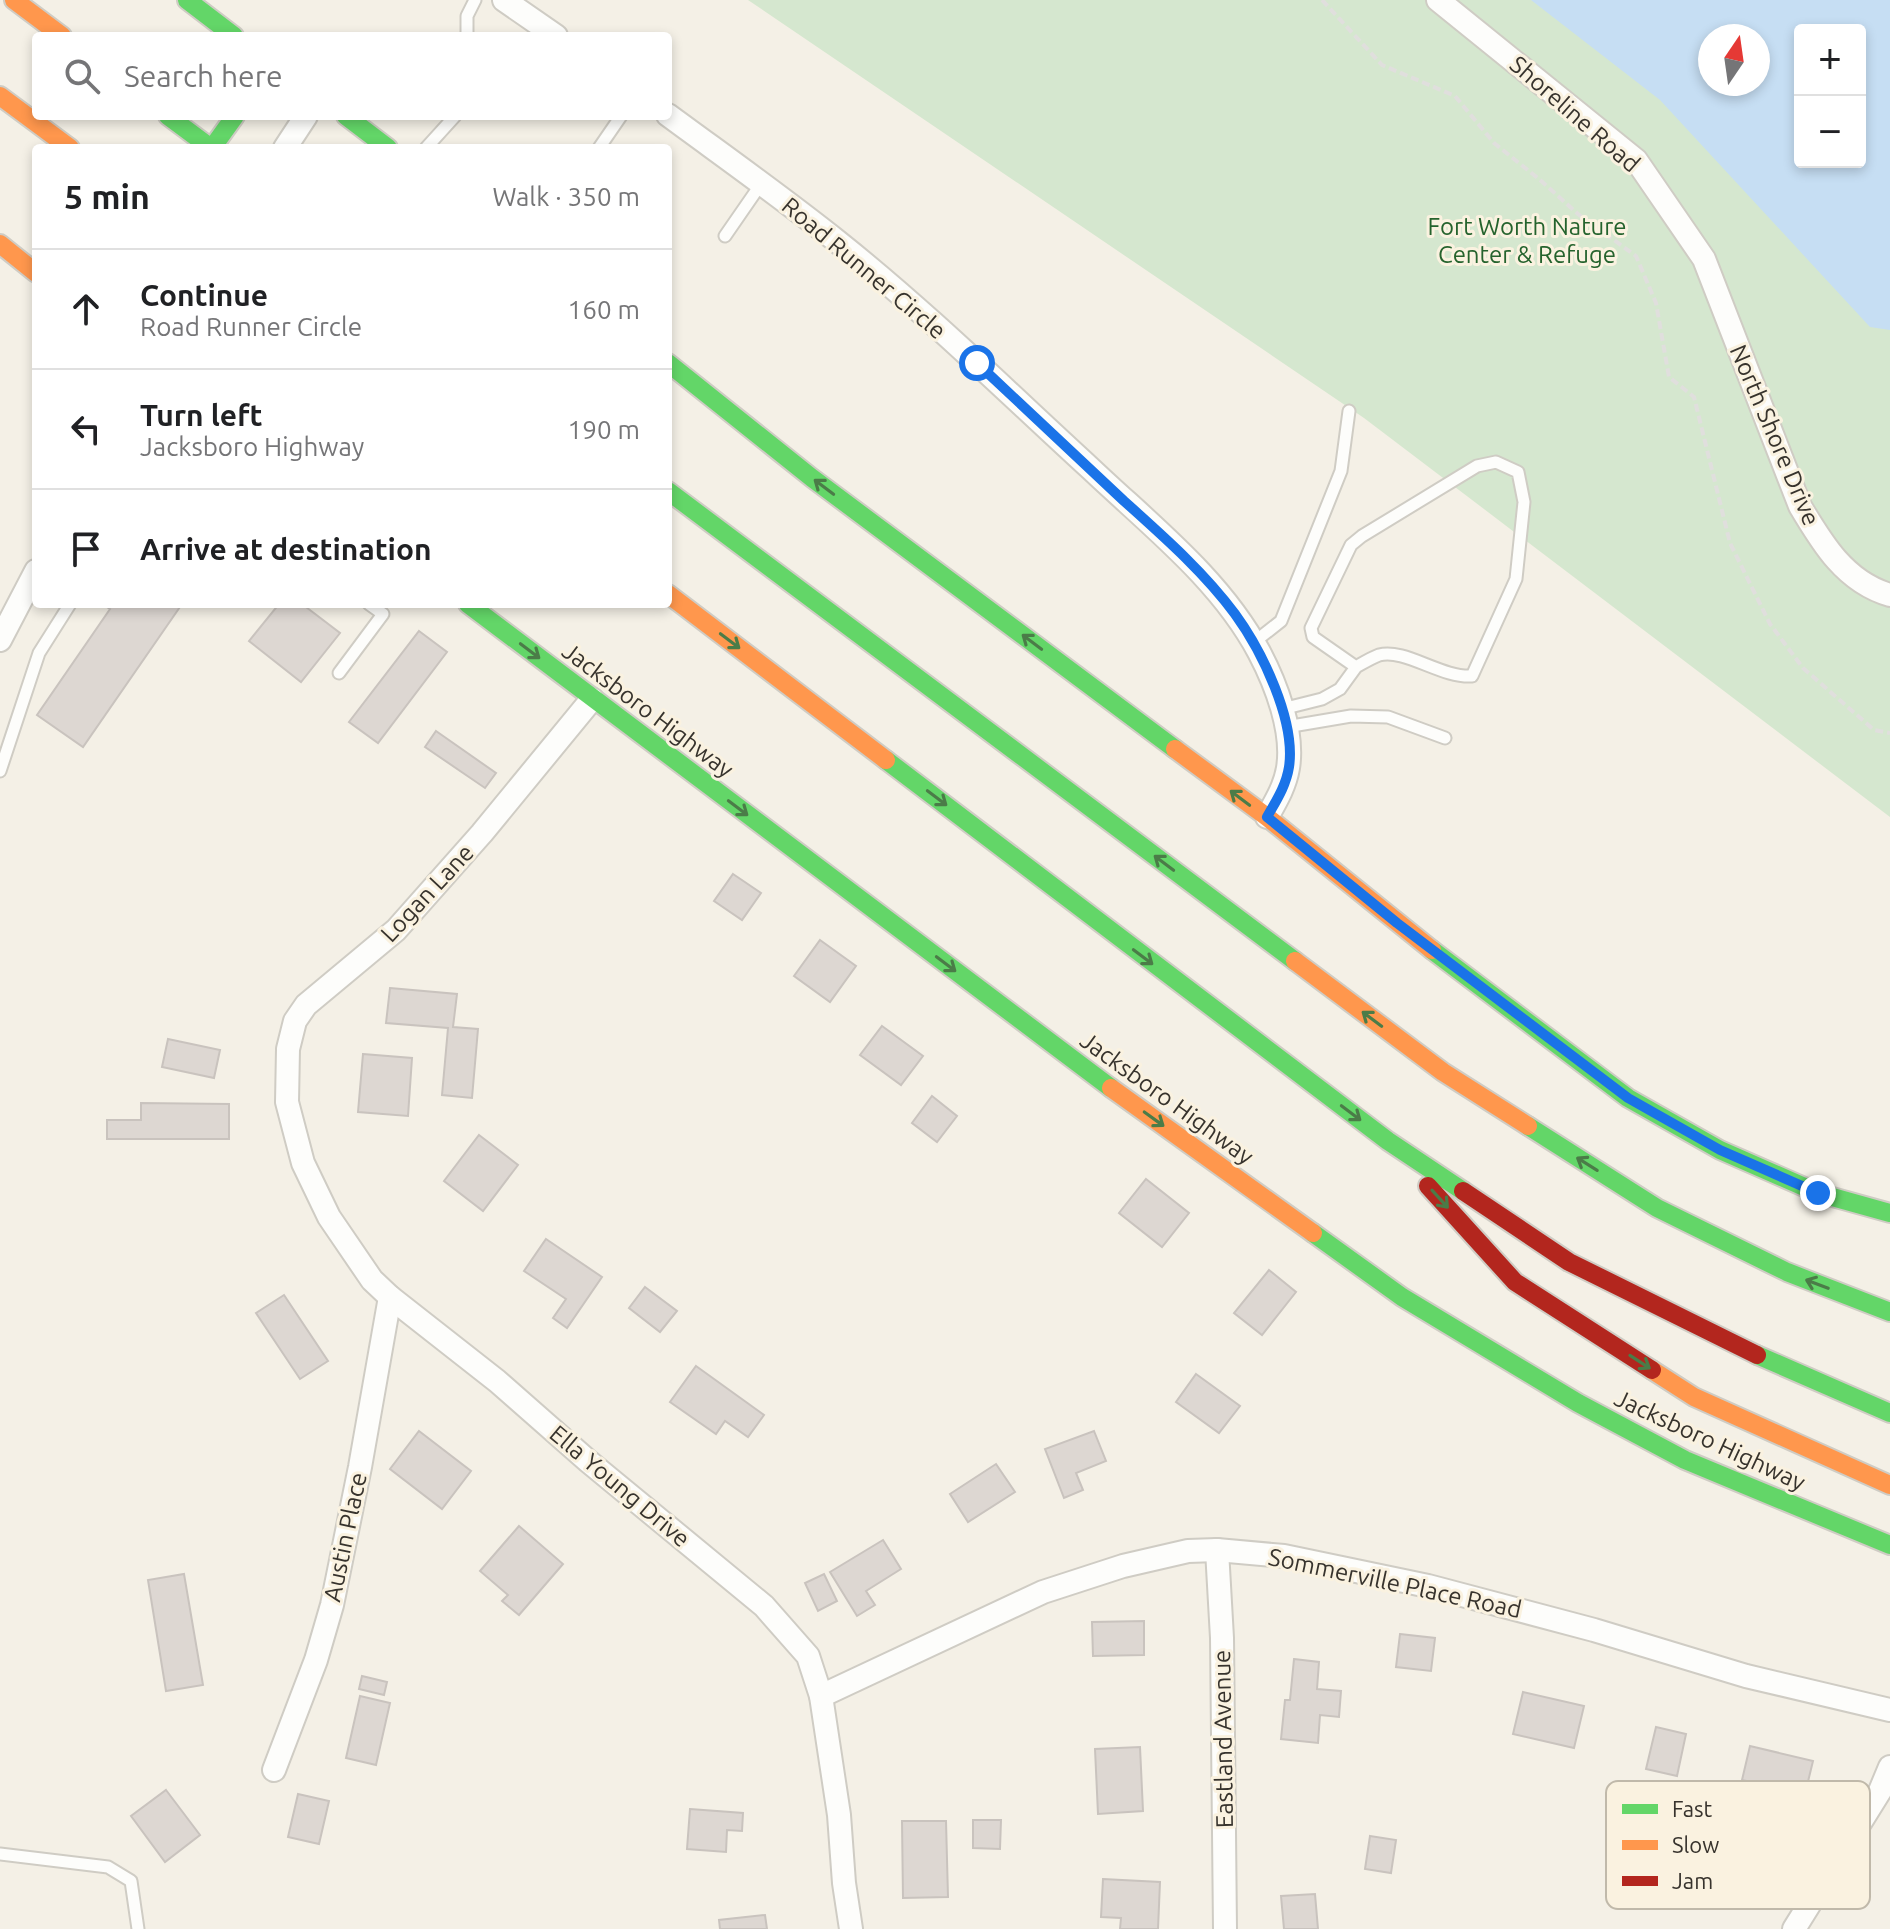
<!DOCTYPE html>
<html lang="en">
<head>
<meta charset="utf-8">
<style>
  :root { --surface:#fff; --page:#f6f6f6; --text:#202124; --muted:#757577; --line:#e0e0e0 }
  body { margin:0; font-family:Ubuntu,sans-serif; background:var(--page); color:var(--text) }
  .controls { position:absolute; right:24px; top:24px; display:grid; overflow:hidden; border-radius:8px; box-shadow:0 4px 12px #0003 }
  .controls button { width:72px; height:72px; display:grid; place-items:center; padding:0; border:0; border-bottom:2px solid var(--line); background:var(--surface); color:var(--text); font:40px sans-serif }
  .compass { position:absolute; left:1698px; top:24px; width:72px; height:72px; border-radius:50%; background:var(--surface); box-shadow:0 4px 12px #0003; rotate:13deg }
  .stop { position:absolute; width:24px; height:24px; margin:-18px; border:6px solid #1a73e8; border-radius:50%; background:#fff }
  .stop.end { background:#1a73e8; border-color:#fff; box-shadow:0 2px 8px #0008 }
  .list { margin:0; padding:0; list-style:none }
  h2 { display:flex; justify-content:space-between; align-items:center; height:104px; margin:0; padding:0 32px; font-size:34px }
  h2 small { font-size:26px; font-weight:400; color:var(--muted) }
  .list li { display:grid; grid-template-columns:52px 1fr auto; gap:24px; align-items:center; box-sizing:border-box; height:120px; padding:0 32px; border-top:2px solid var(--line) }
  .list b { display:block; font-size:30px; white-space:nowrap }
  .list p { margin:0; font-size:26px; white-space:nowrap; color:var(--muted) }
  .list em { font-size:26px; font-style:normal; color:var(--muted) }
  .icon { flex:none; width:44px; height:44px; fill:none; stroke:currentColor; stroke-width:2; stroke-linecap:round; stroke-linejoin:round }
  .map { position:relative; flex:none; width:1890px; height:1929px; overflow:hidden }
  .search { position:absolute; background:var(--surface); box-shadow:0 4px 12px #0003; left:32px; top:32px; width:640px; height:88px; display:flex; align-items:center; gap:20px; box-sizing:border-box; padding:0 28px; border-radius:8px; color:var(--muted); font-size:30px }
  .panel { position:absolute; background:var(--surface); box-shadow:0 4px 12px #0003; left:32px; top:144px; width:640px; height:464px; border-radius:8px }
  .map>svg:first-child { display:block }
</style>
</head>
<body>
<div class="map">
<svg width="1890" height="1929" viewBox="0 0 1890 1929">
  <rect width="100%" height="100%" fill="#f4f0e6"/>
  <!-- green -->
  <path fill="#d5e7cf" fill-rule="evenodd" d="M748,0H1890V817L1364,418ZM1800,30H1860V162H1800ZM1710,36H1758V84H1710Z"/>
  <!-- water -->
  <path fill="#c6def3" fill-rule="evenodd" d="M1531,0H1890V330L1870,327L1660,100ZM1800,30H1860V162H1800ZM1710,36H1758V84H1710Z"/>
  <!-- building -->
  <g fill="#ddd7d2" stroke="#c9c3be" stroke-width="2">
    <path d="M102,604H182L83,747L37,715L110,609Z"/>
    <path d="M279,604H302L340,633L301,682L249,641Z"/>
    <path d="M419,631L447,652L378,743L349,722Z"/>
    <path d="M436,731L496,773L485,788L425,747Z"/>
    <path d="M733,874L761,893L742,920L714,901Z"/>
    <path d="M820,940L856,966L830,1002L794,976Z"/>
    <path d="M390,988L457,994L453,1027L478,1029L472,1098L442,1095L448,1028L386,1023Z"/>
    <path d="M882,1026L923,1056L901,1085L860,1055Z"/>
    <path d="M168,1039L220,1050L214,1078L162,1067Z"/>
    <path d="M363,1054L412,1058L408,1116L358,1112Z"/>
    <path d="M932,1096L957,1116L937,1142L912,1123Z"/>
    <path d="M141,1103L229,1104V1139H107V1120H141Z"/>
    <path d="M479,1135L518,1165L483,1211L444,1181Z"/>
    <path d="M1146,1179L1189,1213L1162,1247L1119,1213Z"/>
    <path d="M546,1239L602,1277L567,1328L553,1318L566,1299L524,1271Z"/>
    <path d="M1269,1270L1296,1292L1262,1335L1234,1313Z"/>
    <path d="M645,1287L677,1311L660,1332L629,1308Z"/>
    <path d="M284,1295L328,1361L300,1379L256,1313Z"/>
    <path d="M696,1366L764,1415L748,1437L725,1421L716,1434L670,1402Z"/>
    <path d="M1196,1374L1240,1406L1219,1433L1176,1402Z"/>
    <path d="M419,1431L471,1471L442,1509L390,1469Z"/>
    <path d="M1094,1431L1106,1461L1076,1473L1083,1490L1064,1498L1045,1449Z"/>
    <path d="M996,1464L1015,1492L968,1522L950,1494Z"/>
    <path d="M519,1526L563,1564L519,1615L502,1601L508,1595L480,1571Z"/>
    <path d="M883,1540L901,1569L866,1591L875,1605L857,1616L830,1572Z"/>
    <path d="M184,1574L203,1685L166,1691L148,1580Z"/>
    <path d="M824,1574L837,1601L818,1611L805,1583Z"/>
    <path d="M1144,1621V1655L1093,1656L1092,1622Z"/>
    <path d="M1400,1634L1435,1638L1431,1671L1396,1667Z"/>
    <path d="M1294,1659L1319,1662L1317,1689L1341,1691L1339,1717L1320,1715L1318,1743L1281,1739L1285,1700H1290Z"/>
    <path d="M362,1676L387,1682L384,1695L359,1689Z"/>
    <path d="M1523,1692L1584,1706L1574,1748L1513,1734Z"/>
    <path d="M360,1696L390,1703L376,1765L346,1758Z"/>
    <path d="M1656,1727L1686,1734L1677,1776L1646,1769Z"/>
    <path d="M1750,1746L1813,1761L1805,1794L1742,1780Z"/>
    <path d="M1140,1747L1143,1811L1098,1814L1095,1749Z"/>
    <path d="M166,1790L200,1835L165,1862L131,1816Z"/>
    <path d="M298,1794L329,1801L319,1844L288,1837Z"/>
    <path d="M690,1809L743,1813L742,1831L727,1830L726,1852L687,1849Z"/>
    <path d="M973,1820H1001L1000,1849L973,1848Z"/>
    <path d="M902,1821H946L948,1897L903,1898Z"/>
    <path d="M1370,1836L1396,1840L1391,1873L1365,1869Z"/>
    <path d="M1103,1879L1160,1882L1158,1929H1120L1121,1918L1101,1917Z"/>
    <path d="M1315,1894L1318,1929H1284L1281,1896Z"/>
    <path d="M765,1915L767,1929H720L719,1920Z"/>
  </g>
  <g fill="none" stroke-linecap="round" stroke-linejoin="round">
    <!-- lane casing -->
    <g stroke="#cfccc4" stroke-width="15">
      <g id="lane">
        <path d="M467,36V16L475,0"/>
        <path d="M426,148L455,116"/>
        <path d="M599,148L621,116"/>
        <path d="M725,236L761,184"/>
        <path d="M1253,643L1281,621L1341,471L1349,411"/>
        <path d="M339,673L383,614L369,604"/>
        <path d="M1282,709L1322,699L1340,689L1356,667L1313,637L1311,628L1351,545L1362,536L1477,466L1496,462L1518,472L1524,502L1516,579L1472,676C1441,678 1405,648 1379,655C1371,658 1363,663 1356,667"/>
        <path d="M1286,727L1351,716L1388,717L1445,738"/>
        <path d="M0,771L39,653L70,604"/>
        <path d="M0,1854L108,1867L131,1881L138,1929"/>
      </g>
    </g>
    <!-- street casing -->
    <g stroke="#cfccc4" stroke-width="26">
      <g id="street">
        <path d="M504,0L556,36"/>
        <path d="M1438,0L1636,160L1704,259L1800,506C1822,543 1845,582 1890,595"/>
        <path d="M668,115C725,157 783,198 838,242C927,313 1008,393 1091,469C1150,525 1220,579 1259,652C1276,684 1294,731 1288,768C1285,786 1276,801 1267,817"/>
        <path d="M285,148L306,116"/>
        <path d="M0,640L36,571"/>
        <path d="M592,699L482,833L396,930L306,1005L295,1021L288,1049L287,1102L303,1163L329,1217L372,1280L390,1297L497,1381L588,1461L764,1606L808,1656L821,1696L839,1815L844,1883L851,1929"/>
        <path d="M1217,1550L1222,1638L1225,1929"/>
        <path d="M821,1696L1043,1592L1123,1566L1188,1551L1217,1550L1284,1556L1428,1586L1594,1630L1746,1676L1890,1710"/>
        <path d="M274,1770L316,1660L332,1605L360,1467L390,1297"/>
        <path d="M1794,1929L1880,1791L1890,1767"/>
      </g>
    </g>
    <!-- fast casing -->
    <g stroke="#cfccc4" stroke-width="22">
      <g id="fast">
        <path d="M187,0L234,36"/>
        <path d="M168,116L211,148"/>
        <path d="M346,116L388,148"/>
        <path d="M212,148L235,116"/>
        <path d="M668,363L812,478L1175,749"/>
        <path d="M668,491L1295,961"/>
        <path d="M468,604L1111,1088"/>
        <path d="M886,760L1388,1141L1463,1191"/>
        <path d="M1432,950L1628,1098L1720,1150L1818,1193L1890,1213"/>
        <path d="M1528,1126L1657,1208L1787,1272L1890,1312"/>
        <path d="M1313,1233L1402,1297L1578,1403L1685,1460L1890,1545"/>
        <path d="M1757,1355L1890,1413"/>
      </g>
    </g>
    <!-- slow casing -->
    <g stroke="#cfccc4" stroke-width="22">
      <g id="slow">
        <path d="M14,0L62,36"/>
        <path d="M0,96L70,148"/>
        <path d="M0,244L36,273"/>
        <path d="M668,594L886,760"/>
        <path d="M1175,749L1267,817L1432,950"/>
        <path d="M1295,961L1443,1072L1528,1126"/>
        <path d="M1111,1088L1313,1233"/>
        <path d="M1652,1370L1694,1397L1890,1485"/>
      </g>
    </g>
    <!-- jam casing -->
    <g stroke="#cfccc4" stroke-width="22">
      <g id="jam">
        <path d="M1428,1186L1515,1282L1652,1370"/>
        <path d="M1463,1191L1569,1262L1757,1355"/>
      </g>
    </g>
    <!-- path -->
    <path stroke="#e0dfdd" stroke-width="4" stroke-dasharray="8 4" stroke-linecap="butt" d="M1322,0L1382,65L1455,96L1494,143L1539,179L1578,214L1636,256L1656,303L1669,377L1694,397L1730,543L1770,624L1803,668L1874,730L1890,733"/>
    <!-- lane -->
    <use href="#lane" stroke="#fdfdfb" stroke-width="11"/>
    <!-- street -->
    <use href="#street" stroke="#fdfdfb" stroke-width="22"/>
    <!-- fast -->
    <use href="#fast" stroke="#63d668" stroke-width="18"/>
    <!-- slow -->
    <use href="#slow" stroke="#ff974d" stroke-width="18"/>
    <!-- jam -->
    <use href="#jam" stroke="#b3261e" stroke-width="18"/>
  </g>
  <!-- one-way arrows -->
  <defs><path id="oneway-shaft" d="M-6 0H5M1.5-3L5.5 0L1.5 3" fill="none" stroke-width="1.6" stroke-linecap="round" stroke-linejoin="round" transform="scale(2)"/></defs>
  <g stroke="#4b7c48">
    <use href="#oneway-shaft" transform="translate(824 487) rotate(-143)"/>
    <use href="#oneway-shaft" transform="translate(730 641) rotate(37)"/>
    <use href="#oneway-shaft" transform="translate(1032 642) rotate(-143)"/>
    <use href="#oneway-shaft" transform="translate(530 651) rotate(37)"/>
    <use href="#oneway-shaft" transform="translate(937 798) rotate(37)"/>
    <use href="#oneway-shaft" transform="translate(1240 798) rotate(-143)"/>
    <use href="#oneway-shaft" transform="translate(738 808) rotate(37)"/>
    <use href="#oneway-shaft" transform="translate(1164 863) rotate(-143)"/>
    <use href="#oneway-shaft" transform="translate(1143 957) rotate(37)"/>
    <use href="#oneway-shaft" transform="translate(946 964) rotate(37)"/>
    <use href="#oneway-shaft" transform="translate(1372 1019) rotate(-143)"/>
    <use href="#oneway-shaft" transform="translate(1351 1113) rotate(37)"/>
    <use href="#oneway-shaft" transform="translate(1154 1119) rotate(36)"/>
    <use href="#oneway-shaft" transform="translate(1587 1164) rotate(-148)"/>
    <use href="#oneway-shaft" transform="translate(1440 1199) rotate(48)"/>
    <use href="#oneway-shaft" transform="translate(1817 1284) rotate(-159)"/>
    <use href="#oneway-shaft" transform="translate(1640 1362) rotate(33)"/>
  </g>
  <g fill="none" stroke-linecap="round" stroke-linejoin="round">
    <!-- route -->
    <path stroke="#1a73e8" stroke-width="10" d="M977,363C1026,409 1075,455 1124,501C1163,536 1204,572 1235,614C1262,651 1296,721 1289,767C1286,786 1276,801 1267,817L1397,923L1628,1098L1720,1150L1818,1193"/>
  </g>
  <g text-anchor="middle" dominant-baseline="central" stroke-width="6" stroke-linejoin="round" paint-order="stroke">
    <!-- street labels -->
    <g font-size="24" fill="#37332d" stroke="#faf2e0">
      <text transform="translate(1575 114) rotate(41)">Shoreline Road</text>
      <text transform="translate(864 268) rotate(40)">Road Runner Circle</text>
      <text transform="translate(1775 435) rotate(67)">North Shore Drive</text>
      <text transform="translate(648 710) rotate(37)">Jacksboro Highway</text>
      <text transform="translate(427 893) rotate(-47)">Logan Lane</text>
      <text transform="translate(1167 1098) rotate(36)">Jacksboro Highway</text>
      <text transform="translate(1710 1440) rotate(25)">Jacksboro Highway</text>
      <text transform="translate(620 1486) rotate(40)">Ella Young Drive</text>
      <text transform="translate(345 1537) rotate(-78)">Austin Place</text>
      <text transform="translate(1395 1583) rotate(12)">Sommerville Place Road</text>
      <text transform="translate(1223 1739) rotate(-91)">Eastland Avenue</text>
    </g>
    <!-- park labels -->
    <g font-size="24" fill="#25632d" stroke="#faf2e0">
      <text x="1527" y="226">Fort Worth Nature<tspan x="1527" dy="28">Center &amp; Refuge</tspan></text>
    </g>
  </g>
  <!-- legend -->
  <rect x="1606" y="1781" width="264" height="128" rx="12" fill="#faf2e0" stroke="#c0b9aa" stroke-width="2"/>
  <rect x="1622" y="1804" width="36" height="10" fill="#63d668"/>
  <rect x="1622" y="1840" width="36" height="10" fill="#ff974d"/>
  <rect x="1622" y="1876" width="36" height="10" fill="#b3261e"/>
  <g font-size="22" fill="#37332d">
    <text x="1672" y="1817">Fast</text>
    <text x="1672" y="1853">Slow</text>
    <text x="1672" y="1889">Jam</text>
  </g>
</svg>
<div class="controls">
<button>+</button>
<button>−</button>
</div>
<svg class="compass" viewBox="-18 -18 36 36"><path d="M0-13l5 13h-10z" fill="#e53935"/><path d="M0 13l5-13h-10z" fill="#757577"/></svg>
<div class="stop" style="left:977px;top:363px"></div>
<div class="stop end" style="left:1818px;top:1193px"></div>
<div class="search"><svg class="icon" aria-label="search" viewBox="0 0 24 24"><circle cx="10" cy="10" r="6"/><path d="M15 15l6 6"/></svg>Search here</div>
<section class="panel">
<h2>5 min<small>Walk · 350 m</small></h2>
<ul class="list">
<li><svg class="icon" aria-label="ahead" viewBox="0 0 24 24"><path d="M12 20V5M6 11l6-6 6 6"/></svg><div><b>Continue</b><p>Road Runner Circle</p></div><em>160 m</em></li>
<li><svg class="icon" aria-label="left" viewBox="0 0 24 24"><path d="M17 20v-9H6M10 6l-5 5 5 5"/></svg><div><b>Turn left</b><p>Jacksboro Highway</p></div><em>190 m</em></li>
<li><svg class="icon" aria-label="arrive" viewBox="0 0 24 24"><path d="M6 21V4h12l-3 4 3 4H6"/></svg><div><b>Arrive at destination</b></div></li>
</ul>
</section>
</div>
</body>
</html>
